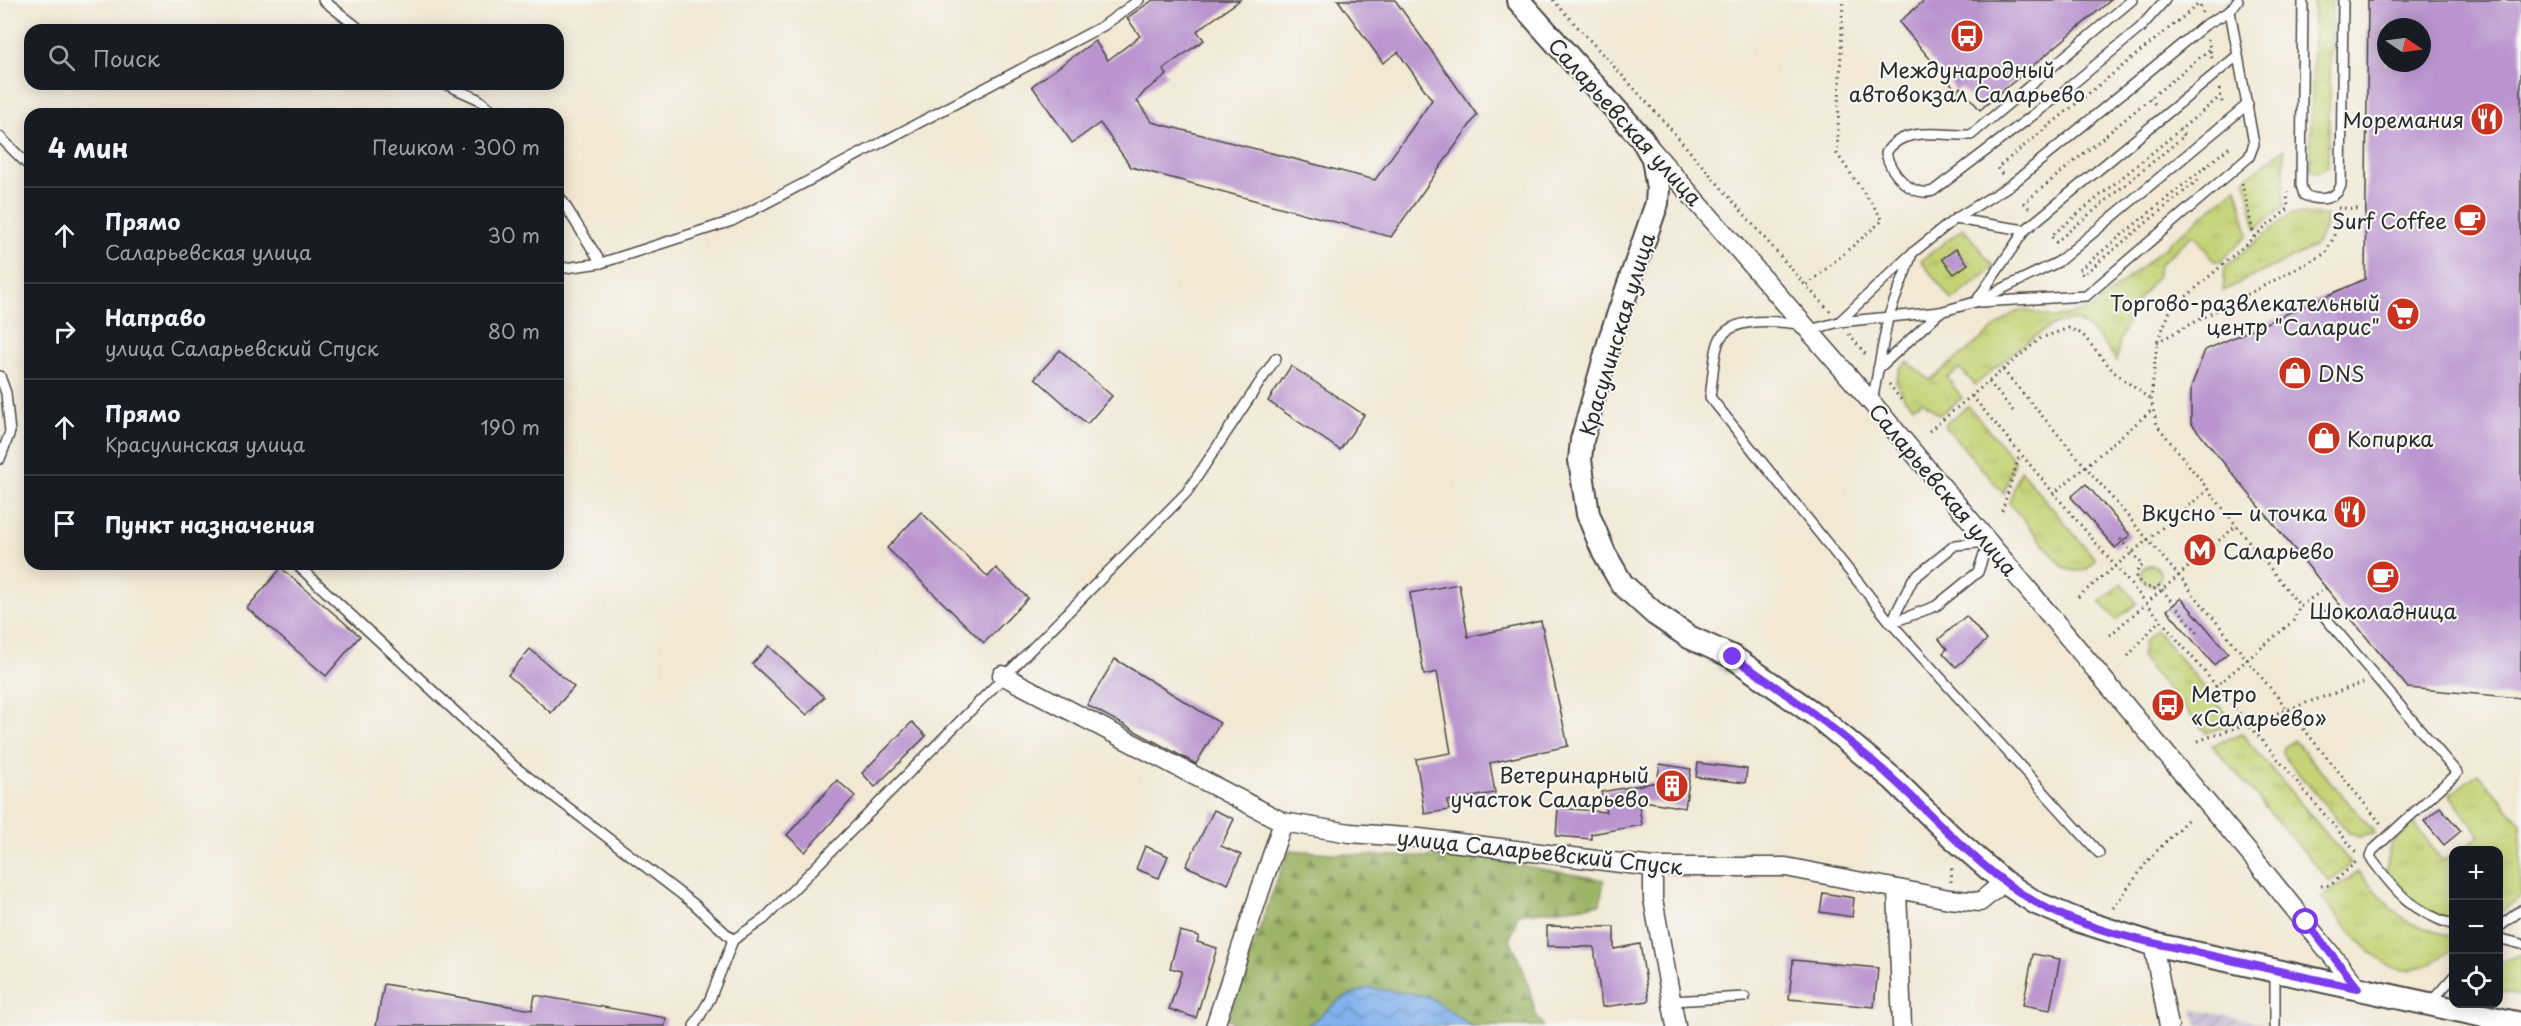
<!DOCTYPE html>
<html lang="ru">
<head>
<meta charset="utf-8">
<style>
  :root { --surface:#171b24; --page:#20242c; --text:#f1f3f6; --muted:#9ea1a6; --line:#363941 }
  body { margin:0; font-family:"Playpen Sans",sans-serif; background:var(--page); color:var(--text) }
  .controls { position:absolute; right:18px; bottom:18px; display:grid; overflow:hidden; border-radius:12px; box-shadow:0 3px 15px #0003 }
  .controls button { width:54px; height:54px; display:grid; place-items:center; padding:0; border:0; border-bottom:2px solid var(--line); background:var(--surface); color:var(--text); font:30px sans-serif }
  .compass { position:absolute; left:2377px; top:18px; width:54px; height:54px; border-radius:50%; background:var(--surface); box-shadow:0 3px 15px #0003; rotate:103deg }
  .stop { position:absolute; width:18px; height:18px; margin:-14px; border:4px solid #7c3aed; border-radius:50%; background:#fff }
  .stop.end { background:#7c3aed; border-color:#fff; box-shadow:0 2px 6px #0008 }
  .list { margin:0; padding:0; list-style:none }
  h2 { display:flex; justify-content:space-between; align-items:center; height:78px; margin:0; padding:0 24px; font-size:26px }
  h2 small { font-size:20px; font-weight:400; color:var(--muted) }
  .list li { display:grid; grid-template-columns:39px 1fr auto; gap:18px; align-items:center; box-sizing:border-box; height:96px; padding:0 24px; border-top:2px solid var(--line) }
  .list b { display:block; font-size:22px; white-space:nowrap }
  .list p { margin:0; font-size:20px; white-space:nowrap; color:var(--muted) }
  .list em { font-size:20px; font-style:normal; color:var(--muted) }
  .icon { flex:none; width:33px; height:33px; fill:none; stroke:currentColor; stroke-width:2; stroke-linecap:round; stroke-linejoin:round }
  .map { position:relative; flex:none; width:2521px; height:1026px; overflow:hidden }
  .search { position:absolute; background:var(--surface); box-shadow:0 3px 15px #0003; left:24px; top:24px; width:540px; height:66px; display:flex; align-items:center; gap:15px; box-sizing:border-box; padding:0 21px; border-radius:18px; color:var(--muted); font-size:22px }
  .panel { position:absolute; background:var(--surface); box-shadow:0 3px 15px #0003; left:24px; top:108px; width:540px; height:462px; border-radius:18px }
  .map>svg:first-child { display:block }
</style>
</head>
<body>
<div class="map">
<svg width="2521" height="1026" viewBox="0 0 2521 1026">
  <defs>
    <pattern id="industrial-furrows" width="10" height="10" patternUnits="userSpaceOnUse" patternTransform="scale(1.5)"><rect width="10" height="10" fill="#ccbfd4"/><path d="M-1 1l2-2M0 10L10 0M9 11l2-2" fill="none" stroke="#afa4b6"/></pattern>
    <pattern id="grass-tufts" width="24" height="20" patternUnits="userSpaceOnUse" patternTransform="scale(1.5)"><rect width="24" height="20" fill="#c5d274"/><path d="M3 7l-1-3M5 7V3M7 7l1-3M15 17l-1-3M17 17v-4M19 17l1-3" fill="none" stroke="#a9b465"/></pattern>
    <pattern id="forest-firs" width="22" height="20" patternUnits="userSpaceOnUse" patternTransform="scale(1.5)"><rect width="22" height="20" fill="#9cb466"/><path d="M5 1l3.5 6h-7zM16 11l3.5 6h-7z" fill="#7f9354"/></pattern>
    <pattern id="water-waves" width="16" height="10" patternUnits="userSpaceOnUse" patternTransform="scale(1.5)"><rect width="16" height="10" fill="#80b1ec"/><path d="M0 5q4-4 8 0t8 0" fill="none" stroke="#6990bf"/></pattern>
  </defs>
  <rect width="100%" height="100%" fill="#f6f6f2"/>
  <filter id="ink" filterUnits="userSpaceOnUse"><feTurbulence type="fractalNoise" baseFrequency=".0167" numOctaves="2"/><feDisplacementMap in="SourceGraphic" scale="12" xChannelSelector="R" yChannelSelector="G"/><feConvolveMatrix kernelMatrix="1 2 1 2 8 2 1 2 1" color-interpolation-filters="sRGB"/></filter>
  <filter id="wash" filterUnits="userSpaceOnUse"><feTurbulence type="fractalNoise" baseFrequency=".008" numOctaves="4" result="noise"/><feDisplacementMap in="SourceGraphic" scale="24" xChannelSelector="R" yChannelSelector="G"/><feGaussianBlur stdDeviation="1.35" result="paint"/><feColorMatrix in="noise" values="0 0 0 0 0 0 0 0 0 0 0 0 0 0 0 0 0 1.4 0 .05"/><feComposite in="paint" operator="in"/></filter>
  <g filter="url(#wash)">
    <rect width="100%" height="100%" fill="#f2e8d4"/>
    <!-- industrial -->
    <path fill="url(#industrial-furrows)" d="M2193,1009L2275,1026H2277H2197Z"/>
    <!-- grass -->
    <g fill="url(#grass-tufts)" stroke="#787e50" stroke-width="1.5">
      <path d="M2314,0H2332L2328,167L2318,173L2310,169Z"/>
      <path d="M2284,149V206L2256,229L2245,178Z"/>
      <path d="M2237,187L2248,235L2220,262L2213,260L2194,234L2160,264L2157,276L2133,307L2119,343L2117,361C2107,348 2094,328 2078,322C2052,312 1996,369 1975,385L1960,369L1947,377L1962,398L1939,415L1923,401L1913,406L1905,399L1896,381L1900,368L1908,362L1930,380L2016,311L2023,310L2055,318L2091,309Z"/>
      <path d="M2290,214L2326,215L2325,229L2314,247L2223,291L2225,267Z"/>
      <path d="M1963,228L1994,267L1952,301L1921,261Z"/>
      <path d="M1968,406L2014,460L2004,494L1944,425Z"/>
      <path d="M2020,470L2095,559C2089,573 2077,573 2064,568L2009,503Z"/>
      <circle cx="2151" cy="575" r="10"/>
      <path d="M2122,583L2137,603L2116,620L2100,601Z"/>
      <path d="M2156,630L2234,723L2206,733L2141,658L2144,642Z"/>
      <path d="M2242,734L2351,863L2330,882L2212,745Z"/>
      <path d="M2294,740L2375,833L2374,834L2359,837L2349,833L2282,754L2283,748Z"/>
      <path d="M2478,773L2521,824V896L2499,914L2498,850H2461L2480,836L2450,795Z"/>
      <path d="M2413,822L2441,859L2444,860L2453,855V922C2426,915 2403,895 2386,873L2390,846Z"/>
      <path d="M2358,872L2392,909L2410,923L2453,937V950C2438,960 2417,974 2398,969C2374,964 2338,916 2321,897Z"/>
      <path d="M2521,954V996L2499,991V963Z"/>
    </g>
    <!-- forest -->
    <path fill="url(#forest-firs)" stroke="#647048" stroke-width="1.5" d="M1290,850L1357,855L1480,858L1604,880L1600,904L1518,914L1510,939L1526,977L1536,1015L1543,1026H1471L1428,996L1341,999L1307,1026H1239L1228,1020L1276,882Z"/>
    <!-- water -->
    <path fill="url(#water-waves)" stroke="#566e8c" stroke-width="1.5" d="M1368,988L1428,996L1471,1026H1307L1341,999Z"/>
    <g id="blocks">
      <!-- building -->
      <g fill="#b994cf" fill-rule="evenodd">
        <path d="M1153,0H1240L1197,31L1204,40L1163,69L1167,75L1145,91L1137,101L1152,122L1375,180L1432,100L1398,52L1383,63L1338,0H1395L1477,115L1391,237L1131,167L1100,123L1072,143L1032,86L1095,41L1108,60L1140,36L1127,18Z"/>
        <path d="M1925,0H2111L1980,110L1961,87L1957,91L1899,22Z"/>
        <path d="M2368,0H2521V698L2408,688L2191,423V387L2205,350L2365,279ZM2386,27H2422V63H2386Z"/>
        <path d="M1956,249L1968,264L1954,274L1942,259Z"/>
        <path d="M1060,350L1112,396L1087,424L1035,378Z"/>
        <path d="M1291,366L1364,415L1340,450L1268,401Z"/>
        <path d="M2086,484L2130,535L2115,548L2071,497Z"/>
        <path d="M921,512L988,577L996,568L1028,598L984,643L887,548Z"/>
        <path d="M281,568L360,636L326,676L247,608Z"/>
        <path d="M1459,584L1468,637L1541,621L1568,746L1490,763L1495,793L1447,801L1449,810L1425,814L1416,759L1451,753L1437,672L1424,675L1410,593Z"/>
        <path d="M2181,598L2228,653L2214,665L2167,610Z"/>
        <path d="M1966,616L1987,640L1956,667L1943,653L1947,649L1939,639Z"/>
        <path d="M769,646L824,697L807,715L752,664Z"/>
        <path d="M530,649L574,687L551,713L508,675Z"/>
        <path d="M1115,659L1220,723L1196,764L1087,705Z"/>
        <path d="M912,722L926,736L875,787L862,773Z"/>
        <path d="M1698,763L1747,769L1745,783L1696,777Z"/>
        <path d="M1660,764L1691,769L1685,808L1638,800L1642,825L1591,834V839L1556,836L1558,808L1606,812L1601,792L1657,782Z"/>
        <path d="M837,780L855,796L805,852L787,835Z"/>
        <path d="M2440,807L2461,831L2444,845L2424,821Z"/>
        <path d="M1214,810L1234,819L1221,846L1241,855L1228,884L1186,866Z"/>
        <path d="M1145,846L1168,856L1159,878L1136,869Z"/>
        <path d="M1823,893L1854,898L1852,917L1820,912Z"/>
        <path d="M1547,926L1614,927V949L1640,944L1649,1001L1602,1007L1594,947L1547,946Z"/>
        <path d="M1180,931L1199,936L1197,942L1217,948L1196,1018L1169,1009L1182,971L1170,968Z"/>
        <path d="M2033,954L2060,959L2050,1010L2023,1005Z"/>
        <path d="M1793,960L1878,968L1874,1007L1789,999Z"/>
        <path d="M384,984L532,1010L535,995L666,1018L665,1026H376Z"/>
      </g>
    </g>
  </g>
  <g filter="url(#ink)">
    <use href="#blocks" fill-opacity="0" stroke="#494744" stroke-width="1.5"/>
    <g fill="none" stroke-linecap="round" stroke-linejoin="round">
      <!-- service casing -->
      <g stroke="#494744" stroke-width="12">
        <g id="service">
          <path d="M323,0L361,30"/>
          <path d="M2132,0L1971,135C1943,136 1902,125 1886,153C1890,172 1911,198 1933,191L2057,97L2140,28L2165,0"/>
          <path d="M2303,0L2301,185L2304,195C2318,201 2336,201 2341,185L2343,0"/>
          <path d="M445,84L478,99L497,114"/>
          <path d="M0,137L30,167"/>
          <path d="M558,194L601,263"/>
          <path d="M1955,219L2025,230"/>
          <path d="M558,269L601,263L732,221L1103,26L1139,0"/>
          <path d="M1977,300L2025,230L2237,56"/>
          <path d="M1980,302L2086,296L2249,157L2254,144L2230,11"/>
          <path d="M1839,322L1911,254L1955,219L2012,184L2205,25L2230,11L2238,0"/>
          <path d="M1802,325C1780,321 1730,315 1719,341C1713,357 1713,379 1710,397L1891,623L2099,853"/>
          <path d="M1810,330L1839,322L1940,312L1975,302L2058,262L2248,104"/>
          <path d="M1878,369L1940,312"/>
          <path d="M0,376L6,393L10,432L0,459"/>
          <path d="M1872,402L1888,318L1911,257"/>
          <path d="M1988,542L1978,572L1936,606L1891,623L1913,579L1955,545Z"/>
          <path d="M296,564L514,766L694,904L733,940L764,919L1187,492L1276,358"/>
          <path d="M2324,616L2457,773L2372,851L2370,857C2395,891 2412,912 2454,925"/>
          <path d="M2498,928L2521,910"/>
          <path d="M2498,938L2521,944"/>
          <path d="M1671,1001L1745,997"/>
          <path d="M2430,1003L2454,976"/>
          <path d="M694,1026L710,999L733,940"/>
          <path d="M2275,1026V972"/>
        </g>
      </g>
      <!-- minor casing -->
      <g stroke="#494744" stroke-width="21">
        <g id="minor">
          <path d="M1649,147L1872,403L2259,865L2358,988"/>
          <path d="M1002,675L1283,822L1350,833L1419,838L1653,867H1786L1949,899L1980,902L2004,882"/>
          <path d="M1653,867V899L1676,1026"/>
          <path d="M1897,889L1902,1026"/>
          <path d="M2153,944L2169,1026"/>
          <path d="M1215,1026L1283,822"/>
        </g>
      </g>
      <!-- tertiary casing -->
      <g stroke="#494744" stroke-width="26">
        <path id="tertiary" d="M1518,0L1642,139L1653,158L1658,189L1657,203L1611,336L1582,440L1580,460L1588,514L1604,553L1622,584L1655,614L1689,637L1733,657L1817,716L1893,779L1950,835L2004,882L2036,903L2077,920L2153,944L2521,1024"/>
      </g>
      <!-- path -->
      <g stroke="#494744" stroke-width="3" stroke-dasharray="1.5 4.5" stroke-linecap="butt">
        <path d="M1553,0L1662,119L1806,286"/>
        <path d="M2199,0L2202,13"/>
        <path d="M2208,39L2212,59"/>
        <path d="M2219,89L2223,106"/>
        <path d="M2150,98L2155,104L2153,106"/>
        <path d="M2179,129L2184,136L2056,242L2051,236L2221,96"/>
        <path d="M2002,174L1997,168L2200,3"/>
        <path d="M2198,180L2083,275L2079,270L2232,145"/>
        <path d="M2242,183L2254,237L2170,311L2157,342L2151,400L2157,425L2300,606L2326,588"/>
        <path d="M2029,208L2024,203L2210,49"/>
        <path d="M2338,208L2359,209"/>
        <path d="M2254,237L2288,209L2287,192"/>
        <path d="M1830,311L1806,286L1883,220L1837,154L1843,0"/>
        <path d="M1849,334L1866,355"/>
        <path d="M2157,342L2326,253L2334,236L2339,209"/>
        <path d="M2003,370L2178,575L2382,825"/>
        <path d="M1989,382L2013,411"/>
        <path d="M1889,384L1902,401"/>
        <path d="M1972,396L2357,853"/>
        <path d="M1929,431L2041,338L2069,328L2082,334L2114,372L2151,400"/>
        <path d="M2053,494L2153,409"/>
        <path d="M2002,511L2020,454"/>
        <path d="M2120,539L2143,565L2138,569L2136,577L2142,585L2154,589L2158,585L2198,633"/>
        <path d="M2078,597L2208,490"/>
        <path d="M2110,635L2237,525"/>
        <path d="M2128,656L2158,622"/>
        <path d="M2215,687L2293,621L2300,606"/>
        <path d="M2198,741L2363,683"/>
        <path d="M1951,882L1952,866"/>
        <path d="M2321,886L2331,885L2357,861"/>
        <path d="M2113,908L2150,858L2190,817"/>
      </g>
      <!-- service -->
      <use href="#service" stroke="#fff" stroke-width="9"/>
      <!-- minor -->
      <use href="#minor" stroke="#fff" stroke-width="18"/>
      <!-- tertiary -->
      <use href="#tertiary" stroke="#fff" stroke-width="22"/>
    </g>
  </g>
  <g fill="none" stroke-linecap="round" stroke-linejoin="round" filter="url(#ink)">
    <!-- route -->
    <path stroke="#7c3aed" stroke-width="8" d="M1733,657C1788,695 1845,734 1895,781C1940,822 1981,871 2035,902C2077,926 2129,938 2177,948C2237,961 2297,976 2358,988L2306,922"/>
  </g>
  <!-- icons -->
  <defs>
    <g id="bus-disc" transform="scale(1.725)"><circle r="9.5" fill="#c8321e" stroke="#f6f6f2"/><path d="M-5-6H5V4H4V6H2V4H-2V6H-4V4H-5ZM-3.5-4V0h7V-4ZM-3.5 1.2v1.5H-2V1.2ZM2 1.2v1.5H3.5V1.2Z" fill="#fff"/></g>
    <g id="restaurant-disc" transform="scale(1.725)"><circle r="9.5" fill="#c8321e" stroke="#f6f6f2"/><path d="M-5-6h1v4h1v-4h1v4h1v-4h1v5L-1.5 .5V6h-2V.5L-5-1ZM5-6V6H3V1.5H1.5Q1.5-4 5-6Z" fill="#fff"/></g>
    <g id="cafe-disc" transform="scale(1.725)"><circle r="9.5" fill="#c8321e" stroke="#f6f6f2"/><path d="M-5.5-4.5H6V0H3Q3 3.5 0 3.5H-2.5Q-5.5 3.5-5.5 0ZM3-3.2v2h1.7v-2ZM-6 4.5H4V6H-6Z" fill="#fff"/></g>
    <g id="supermarket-disc" transform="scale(1.725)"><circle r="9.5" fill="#c8321e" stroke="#f6f6f2"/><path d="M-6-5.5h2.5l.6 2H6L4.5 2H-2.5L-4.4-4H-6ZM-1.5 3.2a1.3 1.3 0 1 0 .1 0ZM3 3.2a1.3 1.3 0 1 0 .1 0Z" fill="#fff"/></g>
    <g id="shop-disc" transform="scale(1.725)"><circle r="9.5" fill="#c8321e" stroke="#f6f6f2"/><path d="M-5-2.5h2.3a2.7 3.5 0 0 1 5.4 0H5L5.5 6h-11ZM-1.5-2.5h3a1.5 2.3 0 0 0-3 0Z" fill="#fff"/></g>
    <g id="metro-disc" transform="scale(1.725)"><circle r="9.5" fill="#c8321e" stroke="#f6f6f2"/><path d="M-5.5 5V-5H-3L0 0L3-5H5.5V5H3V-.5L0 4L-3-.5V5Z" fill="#fff"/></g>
    <g id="building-disc" transform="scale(1.725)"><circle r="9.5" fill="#c8321e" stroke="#f6f6f2"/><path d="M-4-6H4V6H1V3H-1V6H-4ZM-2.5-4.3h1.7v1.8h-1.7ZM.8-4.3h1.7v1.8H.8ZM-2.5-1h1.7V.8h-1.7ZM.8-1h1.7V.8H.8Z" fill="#fff"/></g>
  </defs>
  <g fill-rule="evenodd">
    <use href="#bus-disc" x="1967" y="36"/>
    <use href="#restaurant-disc" x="2487" y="119"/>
    <use href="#cafe-disc" x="2470" y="220"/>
    <use href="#supermarket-disc" x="2403" y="314"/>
    <use href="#shop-disc" x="2295" y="373"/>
    <use href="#shop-disc" x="2324" y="438"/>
    <use href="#restaurant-disc" x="2350" y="512"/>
    <use href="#metro-disc" x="2200" y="550"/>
    <use href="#cafe-disc" x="2383" y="577"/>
    <use href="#bus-disc" x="2168" y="705"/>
    <use href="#building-disc" x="1672" y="786"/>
  </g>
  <g text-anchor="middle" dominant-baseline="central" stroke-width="4.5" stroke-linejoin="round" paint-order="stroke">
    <!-- poi labels -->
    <g font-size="21" fill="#2b2b2b" stroke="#f6f6f2" text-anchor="end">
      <text x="1967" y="69" text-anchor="middle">Международный<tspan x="1967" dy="24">автовокзал Саларьево</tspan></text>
      <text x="2464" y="119">Моремания</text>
      <text x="2447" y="220">Surf Coffee</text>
      <text x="2380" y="302">Торгово-развлекательный<tspan x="2380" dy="24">центр "Саларис"</tspan></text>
      <text x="2318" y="373" text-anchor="start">DNS</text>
      <text x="2347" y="438" text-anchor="start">Копирка</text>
      <text x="2327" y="512">Вкусно — и точка</text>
      <text x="2223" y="550" text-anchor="start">Саларьево</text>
      <text x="2383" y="610" text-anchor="middle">Шоколадница</text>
      <text x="2191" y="693" text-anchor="start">Метро<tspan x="2191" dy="24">«Саларьево»</tspan></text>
      <text x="1649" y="774">Ветеринарный<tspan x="1649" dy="24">участок Саларьево</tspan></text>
    </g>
    <!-- street labels -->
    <g font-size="21" fill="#2b2b2b" stroke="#f6f6f2">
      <text transform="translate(1626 121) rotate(48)">Саларьевская улица</text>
      <text transform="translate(1616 334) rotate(-73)">Красулинская улица</text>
      <text transform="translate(1944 489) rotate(50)">Саларьевская улица</text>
      <text transform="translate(1540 851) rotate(6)">улица Саларьевский Спуск</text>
    </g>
  </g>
</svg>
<div class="controls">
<button>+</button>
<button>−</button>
<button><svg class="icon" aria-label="locate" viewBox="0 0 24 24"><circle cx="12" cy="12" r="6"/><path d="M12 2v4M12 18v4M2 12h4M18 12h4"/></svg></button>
</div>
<svg class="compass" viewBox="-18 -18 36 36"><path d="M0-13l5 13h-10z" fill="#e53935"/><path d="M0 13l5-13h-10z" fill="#9ea1a6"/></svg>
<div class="stop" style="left:2306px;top:922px"></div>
<div class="stop end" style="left:1733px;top:657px"></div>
<div class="search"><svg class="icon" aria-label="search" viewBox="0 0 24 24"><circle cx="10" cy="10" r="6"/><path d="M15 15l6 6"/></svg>Поиск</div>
<section class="panel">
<h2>4 мин<small>Пешком · 300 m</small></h2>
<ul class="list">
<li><svg class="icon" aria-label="ahead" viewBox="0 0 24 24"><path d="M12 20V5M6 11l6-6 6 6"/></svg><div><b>Прямо</b><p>Саларьевская улица</p></div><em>30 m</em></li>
<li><svg class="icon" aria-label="right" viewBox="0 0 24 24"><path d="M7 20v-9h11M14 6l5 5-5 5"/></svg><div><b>Направо</b><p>улица Саларьевский Спуск</p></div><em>80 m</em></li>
<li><svg class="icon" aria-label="ahead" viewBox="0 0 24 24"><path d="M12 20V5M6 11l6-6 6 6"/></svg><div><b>Прямо</b><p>Красулинская улица</p></div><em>190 m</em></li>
<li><svg class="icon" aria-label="arrive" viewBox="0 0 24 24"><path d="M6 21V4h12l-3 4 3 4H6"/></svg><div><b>Пункт назначения</b></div></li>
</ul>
</section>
</div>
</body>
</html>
